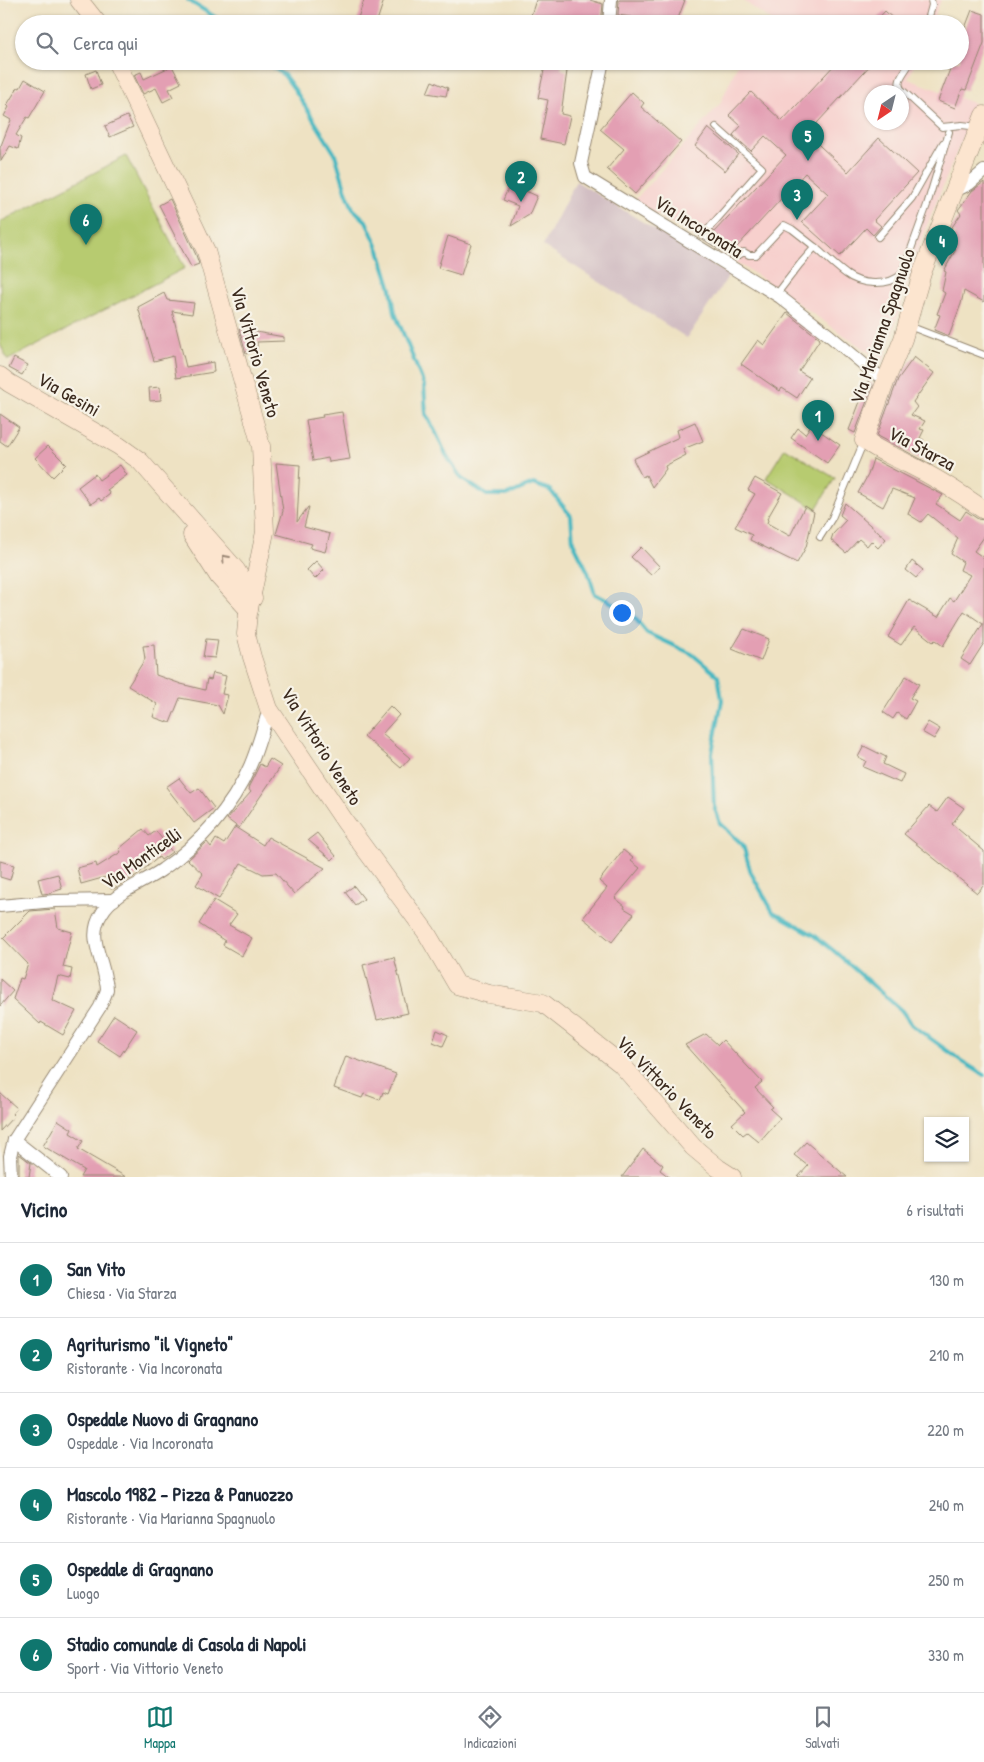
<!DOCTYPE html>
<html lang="it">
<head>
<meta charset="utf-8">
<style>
  :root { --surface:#fff; --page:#f6f6f7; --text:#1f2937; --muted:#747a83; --line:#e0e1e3; --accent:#0f766e }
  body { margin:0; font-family:"Patrick Hand",sans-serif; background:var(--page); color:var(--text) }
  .controls { position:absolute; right:15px; bottom:15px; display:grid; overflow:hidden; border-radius:0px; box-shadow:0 1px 4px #0004 }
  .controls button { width:45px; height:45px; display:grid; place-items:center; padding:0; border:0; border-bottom:1px solid var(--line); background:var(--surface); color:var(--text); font:25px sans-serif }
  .compass { position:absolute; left:864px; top:85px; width:45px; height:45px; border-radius:50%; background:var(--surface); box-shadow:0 1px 4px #0004; rotate:215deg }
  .you { position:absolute; left:621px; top:612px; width:18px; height:18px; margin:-12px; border:4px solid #fff; border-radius:50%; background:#1a73e8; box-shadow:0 0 0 8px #1a73e833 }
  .badge { display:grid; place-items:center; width:32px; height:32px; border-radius:50%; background:var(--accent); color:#fff; font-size:16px; font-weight:700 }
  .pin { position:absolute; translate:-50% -41px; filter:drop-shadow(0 1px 2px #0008) }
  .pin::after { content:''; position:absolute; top:26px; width:18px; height:15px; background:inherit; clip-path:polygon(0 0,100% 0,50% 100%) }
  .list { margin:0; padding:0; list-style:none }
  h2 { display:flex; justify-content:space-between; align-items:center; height:65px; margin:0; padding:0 20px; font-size:21px }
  h2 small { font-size:16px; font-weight:400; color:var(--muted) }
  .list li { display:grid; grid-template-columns:32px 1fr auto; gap:15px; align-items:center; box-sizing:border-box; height:75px; padding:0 20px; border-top:1px solid var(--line) }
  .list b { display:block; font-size:19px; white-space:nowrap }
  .list p { margin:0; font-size:16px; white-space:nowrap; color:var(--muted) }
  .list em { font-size:16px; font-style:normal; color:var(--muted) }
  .icon { flex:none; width:28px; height:28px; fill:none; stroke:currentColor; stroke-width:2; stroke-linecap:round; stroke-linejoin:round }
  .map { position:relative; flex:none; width:984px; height:1177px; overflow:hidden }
  .search { position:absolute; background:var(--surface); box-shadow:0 1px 4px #0004; left:15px; right:15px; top:15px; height:55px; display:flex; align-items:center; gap:12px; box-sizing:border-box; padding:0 18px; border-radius:28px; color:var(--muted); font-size:19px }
  .sheet { height:515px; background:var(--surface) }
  nav { display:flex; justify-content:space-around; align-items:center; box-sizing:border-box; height:70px; border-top:1px solid var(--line); background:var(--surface); font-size:14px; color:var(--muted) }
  nav a { display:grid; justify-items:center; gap:2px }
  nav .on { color:var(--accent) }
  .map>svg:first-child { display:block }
</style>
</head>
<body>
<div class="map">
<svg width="984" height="1177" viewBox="0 0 984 1177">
  <rect width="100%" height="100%" fill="#f7f3e8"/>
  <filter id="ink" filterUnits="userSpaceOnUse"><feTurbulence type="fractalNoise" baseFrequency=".02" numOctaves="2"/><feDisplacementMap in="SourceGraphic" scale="10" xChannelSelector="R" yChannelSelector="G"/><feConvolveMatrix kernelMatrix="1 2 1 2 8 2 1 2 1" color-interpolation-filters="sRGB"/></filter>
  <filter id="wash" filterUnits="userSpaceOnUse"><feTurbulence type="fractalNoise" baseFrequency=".0096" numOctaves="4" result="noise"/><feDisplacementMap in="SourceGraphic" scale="20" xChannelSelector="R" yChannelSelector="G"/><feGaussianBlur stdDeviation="1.12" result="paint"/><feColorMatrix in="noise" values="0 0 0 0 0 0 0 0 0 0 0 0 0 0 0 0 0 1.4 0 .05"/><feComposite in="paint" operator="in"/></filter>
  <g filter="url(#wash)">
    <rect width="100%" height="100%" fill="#eee2c3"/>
    <!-- built -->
    <g fill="#f7d0cd" fill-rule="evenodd">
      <path d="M742,0H941L931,24H777Z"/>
      <path d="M739,61L757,70L766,61H916L908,79L976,104L922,238L883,362L755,274L634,201L720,104ZM872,92H902V122H872Z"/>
    </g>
    <!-- industrial -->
    <path fill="#d2bec3" d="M576,181L729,275L687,338L543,246Z"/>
    <!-- green -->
    <g fill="#b7cb6f" stroke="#797a46">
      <path d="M126,156L185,268L8,360L0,344V222Z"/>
      <path d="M785,448L835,478L816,509L766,478Z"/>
    </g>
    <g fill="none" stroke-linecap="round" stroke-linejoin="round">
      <!-- stream -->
      <g stroke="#49b8c1" stroke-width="4">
        <path d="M188,0L226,24"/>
        <path d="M264,61L284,75L295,90L335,154L346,191L353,209L366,221L379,250L391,289L395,313L424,385L426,414L438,437L446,455L462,479L487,495H507L533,484L550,490L571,516L573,542L588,572L595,594L630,612L647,633L692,654L718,676L722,700L712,753L714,806L720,823L743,845L751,873L773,912L814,935L834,951L902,1011L912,1025L963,1062L984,1075"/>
      </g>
    </g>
    <g id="blocks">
      <!-- building -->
      <g fill="#e39fb3">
        <path d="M364,0H384L376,24H356Z"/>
        <path d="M536,0H590L603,4L601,24H528Z"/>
        <path d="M619,0H685L676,24H641L642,19L618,15Z"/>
        <path d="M972,10L984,14V43L966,90L962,89L955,108L938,101L953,61H960V41Z"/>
        <path d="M885,11L899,24H873Z"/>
        <path d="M546,61L562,64L561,69L567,71L561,114L570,116L564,144L540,139L548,100L538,98Z"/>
        <path d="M838,61H874L807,134L848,172L879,138L917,173L874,220L881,226L873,235L866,228L840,256L802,222L828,194L805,173L735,249L713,233L786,155L765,136L751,151L733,135L741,126L729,115L751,92L782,121Z"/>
        <path d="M172,66L181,83L169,89L173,97L163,102L156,88L143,94L134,75L141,72L144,79Z"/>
        <path d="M96,70L101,85L91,89L86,74Z"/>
        <path d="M25,79L45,91L29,118L27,117L16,135L21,138L18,149L10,146L1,161L0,148L11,120L4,116L9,107L7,105L18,87L20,88Z"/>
        <path d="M432,81L448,88L446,96L427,93Z"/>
        <path d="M632,92L644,103L641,107L681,142L635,194L607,169L624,149L600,129Z"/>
        <path d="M127,116L133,127L110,137L105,126Z"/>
        <path d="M708,128L738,154L725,171L695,146Z"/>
        <path d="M984,182V302L964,291L961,304L949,336L934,330L940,315L937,314L945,293L942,291L946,272L944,271L956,249L949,243L955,234L950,230L961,214L958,210L972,191Z"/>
        <path d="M510,184L537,196L529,215L511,226L518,206L503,200Z"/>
        <path d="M170,199L196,255L199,264L191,267L159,205Z"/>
        <path d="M448,236L471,244L461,275L438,268Z"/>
        <path d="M164,293L167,300L194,303L192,314L172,311L186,367L213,362L214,372L176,378L173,356L154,361L138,307Z"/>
        <path d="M787,313L820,339L799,371L810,378L797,398L782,388L780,391L741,364L758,340L764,345Z"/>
        <path d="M239,329L284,337V341L257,342V349L246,354Z"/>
        <path d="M914,357L934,373L913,402L917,407L911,415L925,421L920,429L924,430L920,438L924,440L922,444L939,455L932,465L877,436L898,379Z"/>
        <path d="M14,358L28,365L22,375L9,368Z"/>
        <path d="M868,381L873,385L855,433L849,430Z"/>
        <path d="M160,387L161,400L150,401L149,388Z"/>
        <path d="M342,412L350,459L329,462L328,458L313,461L306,420L323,417L322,415Z"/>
        <path d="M0,414L19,427L7,446L0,441Z"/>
        <path d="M695,422L703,441L683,449L686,455L665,466L666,469L652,487L646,475L642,477L633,459L679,437L677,430Z"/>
        <path d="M811,425L840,445L827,463L791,438L798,428L805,434Z"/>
        <path d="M48,446L66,464L53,477L35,458Z"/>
        <path d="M873,459L943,495L936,504L960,520L966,511L978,519L984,520V537L974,551L984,558V643L970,665L961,659L983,624L964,611L943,646L935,640L933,642L914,627L901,645L888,637L909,600L938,617L950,598L954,601L970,575L960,570L963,562L951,554L958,538L928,514L921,522L908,514L915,498L892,489L883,507L858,493L868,475Z"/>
        <path d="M276,463L300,465L297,522L308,507H309L304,527L330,534L325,552L310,548L312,544L276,534L283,511Z"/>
        <path d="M120,465L127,475L107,490L110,494L101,501L99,498L91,504L78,487L95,474L99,480Z"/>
        <path d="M755,478L782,493L767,519L768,520L767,523L790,536L805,506L814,512L806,547L797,563L750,540L752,535L735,527L755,494L748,490Z"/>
        <path d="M845,503L886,539L878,548L871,541L867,546L859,539L846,553L831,540L833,534L846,520L840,515Z"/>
        <path d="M641,547L660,567L651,575L631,557Z"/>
        <path d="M316,561L324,570L315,579L307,570Z"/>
        <path d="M912,561L923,570L916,578L906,570Z"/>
        <path d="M744,629L769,639L761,661L732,649Z"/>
        <path d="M206,639L218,640L215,658L203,657Z"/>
        <path d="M154,645L156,675L181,684L205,690L207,679L211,680L213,673L226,676L222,694L228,695L223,714L218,705L180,698L170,723L153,717L157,704L128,686L145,659L143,646Z"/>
        <path d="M906,676L919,684L910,698L916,701L906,719L897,713L893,719L883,712Z"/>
        <path d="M390,706L399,715L382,734L410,758L401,768L364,736Z"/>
        <path d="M928,722L940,729L934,739L922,732Z"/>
        <path d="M864,746L886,757L883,764L904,774L900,783L863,767L866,761L858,757Z"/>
        <path d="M270,759L281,766L239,828L227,819L251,792L248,788L260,764L265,767Z"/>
        <path d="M179,778L191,793L199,788L214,808L194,823L166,787Z"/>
        <path d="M948,797L964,808L952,824L984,851V885L977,893L904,834L929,806L937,812Z"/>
        <path d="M235,827L263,845L268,837L325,868L294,894L276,873L263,874L241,863L219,899L196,885L203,874L188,860L207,842L211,847L216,839L224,844Z"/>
        <path d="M143,829L149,836L156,831L172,852L161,860L159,857L137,875L115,888L111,889L106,877L81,884L77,868L96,863L97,867L121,852L119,849Z"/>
        <path d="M317,833L336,856L332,860L308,840Z"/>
        <path d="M623,850L633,858L631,861L640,868L615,898L625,906L624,908L634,914L612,942L583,918L607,888L599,881Z"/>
        <path d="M0,861L14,865L10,880L0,877Z"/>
        <path d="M58,874L62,889L52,892V893L42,894L38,879Z"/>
        <path d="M354,886L364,899L355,905L345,892Z"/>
        <path d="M214,900L237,914L229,925L252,938L242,956L223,945L225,941L199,924Z"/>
        <path d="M55,909L58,928L72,932L63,967L72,969L70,979L58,976L52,1000L76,1011L63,1035L41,1022L40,1024L13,999L20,978L23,979L28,964L3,938L30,911Z"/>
        <path d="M394,957L408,1013L377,1020L363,965Z"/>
        <path d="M0,979L13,991L0,1006Z"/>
        <path d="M114,1015L137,1030L120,1056L97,1041Z"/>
        <path d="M437,1030L448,1035L443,1046L433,1042Z"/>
        <path d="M706,1034L718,1045L723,1040L762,1082L755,1088L773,1107L770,1109L780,1118L759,1142L747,1132L743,1135L732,1124L745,1112L685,1045Z"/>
        <path d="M346,1056L396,1074L388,1094L383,1092L380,1100L364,1094L362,1098L334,1088Z"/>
        <path d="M649,1064L656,1079L650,1081L639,1068Z"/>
        <path d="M0,1093L17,1108L12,1114L14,1116L0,1131Z"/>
        <path d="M58,1120L72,1129L70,1133L83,1141L78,1149L126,1177H80L84,1170L43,1146Z"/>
        <path d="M806,1142L847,1177H798L808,1166L794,1155Z"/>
        <path d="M643,1149L663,1165L660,1170L669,1177H622Z"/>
        <path d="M19,1154L31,1163L29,1177H19Z"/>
      </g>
    </g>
  </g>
  <g filter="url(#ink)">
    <use href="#blocks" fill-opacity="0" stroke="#948670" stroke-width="1"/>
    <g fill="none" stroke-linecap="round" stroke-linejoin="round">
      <!-- lane casing -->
      <g stroke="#948670" stroke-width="8">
        <g id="lane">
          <path d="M927,24L932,5L931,0"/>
          <path d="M911,61C907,70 895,80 901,89L942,127L962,125L978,127"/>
          <path d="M716,127L762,168L703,235L734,255H739L744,252L749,255H756L784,225L792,229L815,247"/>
          <path d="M878,237L912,198L943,143"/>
          <path d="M776,295L800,264L815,247C825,256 835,266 846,274C860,285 888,287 902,274L927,205L949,132"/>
          <path d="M909,326L984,355"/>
          <path d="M820,537L832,518L864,441"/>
        </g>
      </g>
      <!-- street casing -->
      <g stroke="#948670" stroke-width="14">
        <g id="street">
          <path d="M609,24L611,0"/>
          <path d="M603,61L581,163L585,177L780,297L830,336L873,372L886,380"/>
          <path d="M953,192L969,184L984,171"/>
          <path d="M0,906L55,901L114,900"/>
          <path d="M14,1140L61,1177"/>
          <path d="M11,1177L10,1156L14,1140L100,1007C102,1001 106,995 107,989C107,986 106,981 105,978C101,954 87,936 102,913C114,892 144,883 163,869C199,844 232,808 250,766C258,748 263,728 269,709"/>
        </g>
      </g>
      <!-- secondary casing -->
      <g stroke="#948670" stroke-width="19">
        <g id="secondary">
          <path d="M79,0L98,24"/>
          <path d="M116,61L206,251L261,446L265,532L248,613L246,634L252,657L269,709L346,823L426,932L457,985L489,994L543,1003L621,1064L693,1147L718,1168L732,1177"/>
          <path d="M984,115L922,273L903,339L886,380L864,440C878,451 893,456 908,464C935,477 960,493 984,510"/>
          <path d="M0,376L9,383L119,446L140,461L236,570L253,598"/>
          <path d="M192,535L219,577L249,610"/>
        </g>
      </g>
      <!-- lane -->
      <use href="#lane" stroke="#fff" stroke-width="6"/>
      <!-- street -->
      <use href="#street" stroke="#fff" stroke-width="12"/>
      <!-- secondary -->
      <use href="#secondary" stroke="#fce5cf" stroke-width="18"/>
    </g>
    <!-- one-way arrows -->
    <defs><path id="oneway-chevron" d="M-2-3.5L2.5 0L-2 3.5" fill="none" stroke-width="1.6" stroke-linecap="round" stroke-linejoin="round" transform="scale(1.25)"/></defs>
    <use stroke="#9c8876" href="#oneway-chevron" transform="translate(225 558) rotate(-132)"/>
  </g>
  <g text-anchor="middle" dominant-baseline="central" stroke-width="4.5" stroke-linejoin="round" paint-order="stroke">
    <!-- street labels -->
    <g font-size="19" fill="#3b2a1e" stroke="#f7f3e8">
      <text transform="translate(699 226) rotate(32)">Via Incoronata</text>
      <text transform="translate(882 326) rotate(-71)">Via Marianna Spagnuolo</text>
      <text transform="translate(256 352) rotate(74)">Via Vittorio Veneto</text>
      <text transform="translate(69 394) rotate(30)">Via Gesini</text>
      <text transform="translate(922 448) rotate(28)">Via Starza</text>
      <text transform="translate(322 746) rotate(58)">Via Vittorio Veneto</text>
      <text transform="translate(141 858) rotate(-35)">Via Monticelli</text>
      <text transform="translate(667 1087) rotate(46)">Via Vittorio Veneto</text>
    </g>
  </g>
</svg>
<div class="controls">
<button><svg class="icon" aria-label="layers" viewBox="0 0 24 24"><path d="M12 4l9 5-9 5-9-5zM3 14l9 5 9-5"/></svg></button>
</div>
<svg class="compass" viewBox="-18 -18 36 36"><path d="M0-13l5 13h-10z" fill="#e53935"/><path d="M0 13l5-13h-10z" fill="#747a83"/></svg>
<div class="you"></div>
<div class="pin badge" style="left:818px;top:441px">1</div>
<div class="pin badge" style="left:521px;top:202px">2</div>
<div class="pin badge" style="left:797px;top:220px">3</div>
<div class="pin badge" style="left:942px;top:266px">4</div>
<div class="pin badge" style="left:808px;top:161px">5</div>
<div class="pin badge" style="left:86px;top:245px">6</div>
<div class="search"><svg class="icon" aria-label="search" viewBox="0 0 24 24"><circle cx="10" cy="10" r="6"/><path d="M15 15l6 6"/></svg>Cerca qui</div>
</div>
<section class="sheet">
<h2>Vicino<small>6 risultati</small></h2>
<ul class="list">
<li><span class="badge">1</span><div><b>San Vito</b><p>Chiesa · Via Starza</p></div><em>130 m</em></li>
<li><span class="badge">2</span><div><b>Agriturismo &quot;il Vigneto&quot;</b><p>Ristorante · Via Incoronata</p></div><em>210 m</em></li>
<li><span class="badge">3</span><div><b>Ospedale Nuovo di Gragnano</b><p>Ospedale · Via Incoronata</p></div><em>220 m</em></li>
<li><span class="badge">4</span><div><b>Mascolo 1982 - Pizza &amp; Panuozzo</b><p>Ristorante · Via Marianna Spagnuolo</p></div><em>240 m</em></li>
<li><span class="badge">5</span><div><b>Ospedale di Gragnano</b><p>Luogo</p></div><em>250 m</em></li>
<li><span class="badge">6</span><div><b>Stadio comunale di Casola di Napoli</b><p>Sport · Via Vittorio Veneto</p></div><em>330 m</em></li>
</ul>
</section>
<nav>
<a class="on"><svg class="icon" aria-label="map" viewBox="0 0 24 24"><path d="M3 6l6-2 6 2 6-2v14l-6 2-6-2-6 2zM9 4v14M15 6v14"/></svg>Mappa</a>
<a><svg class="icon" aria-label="directions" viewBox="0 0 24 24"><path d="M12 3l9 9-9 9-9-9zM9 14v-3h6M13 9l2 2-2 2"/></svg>Indicazioni</a>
<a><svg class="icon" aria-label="saved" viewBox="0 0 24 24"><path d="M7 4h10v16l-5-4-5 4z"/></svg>Salvati</a>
</nav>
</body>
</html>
